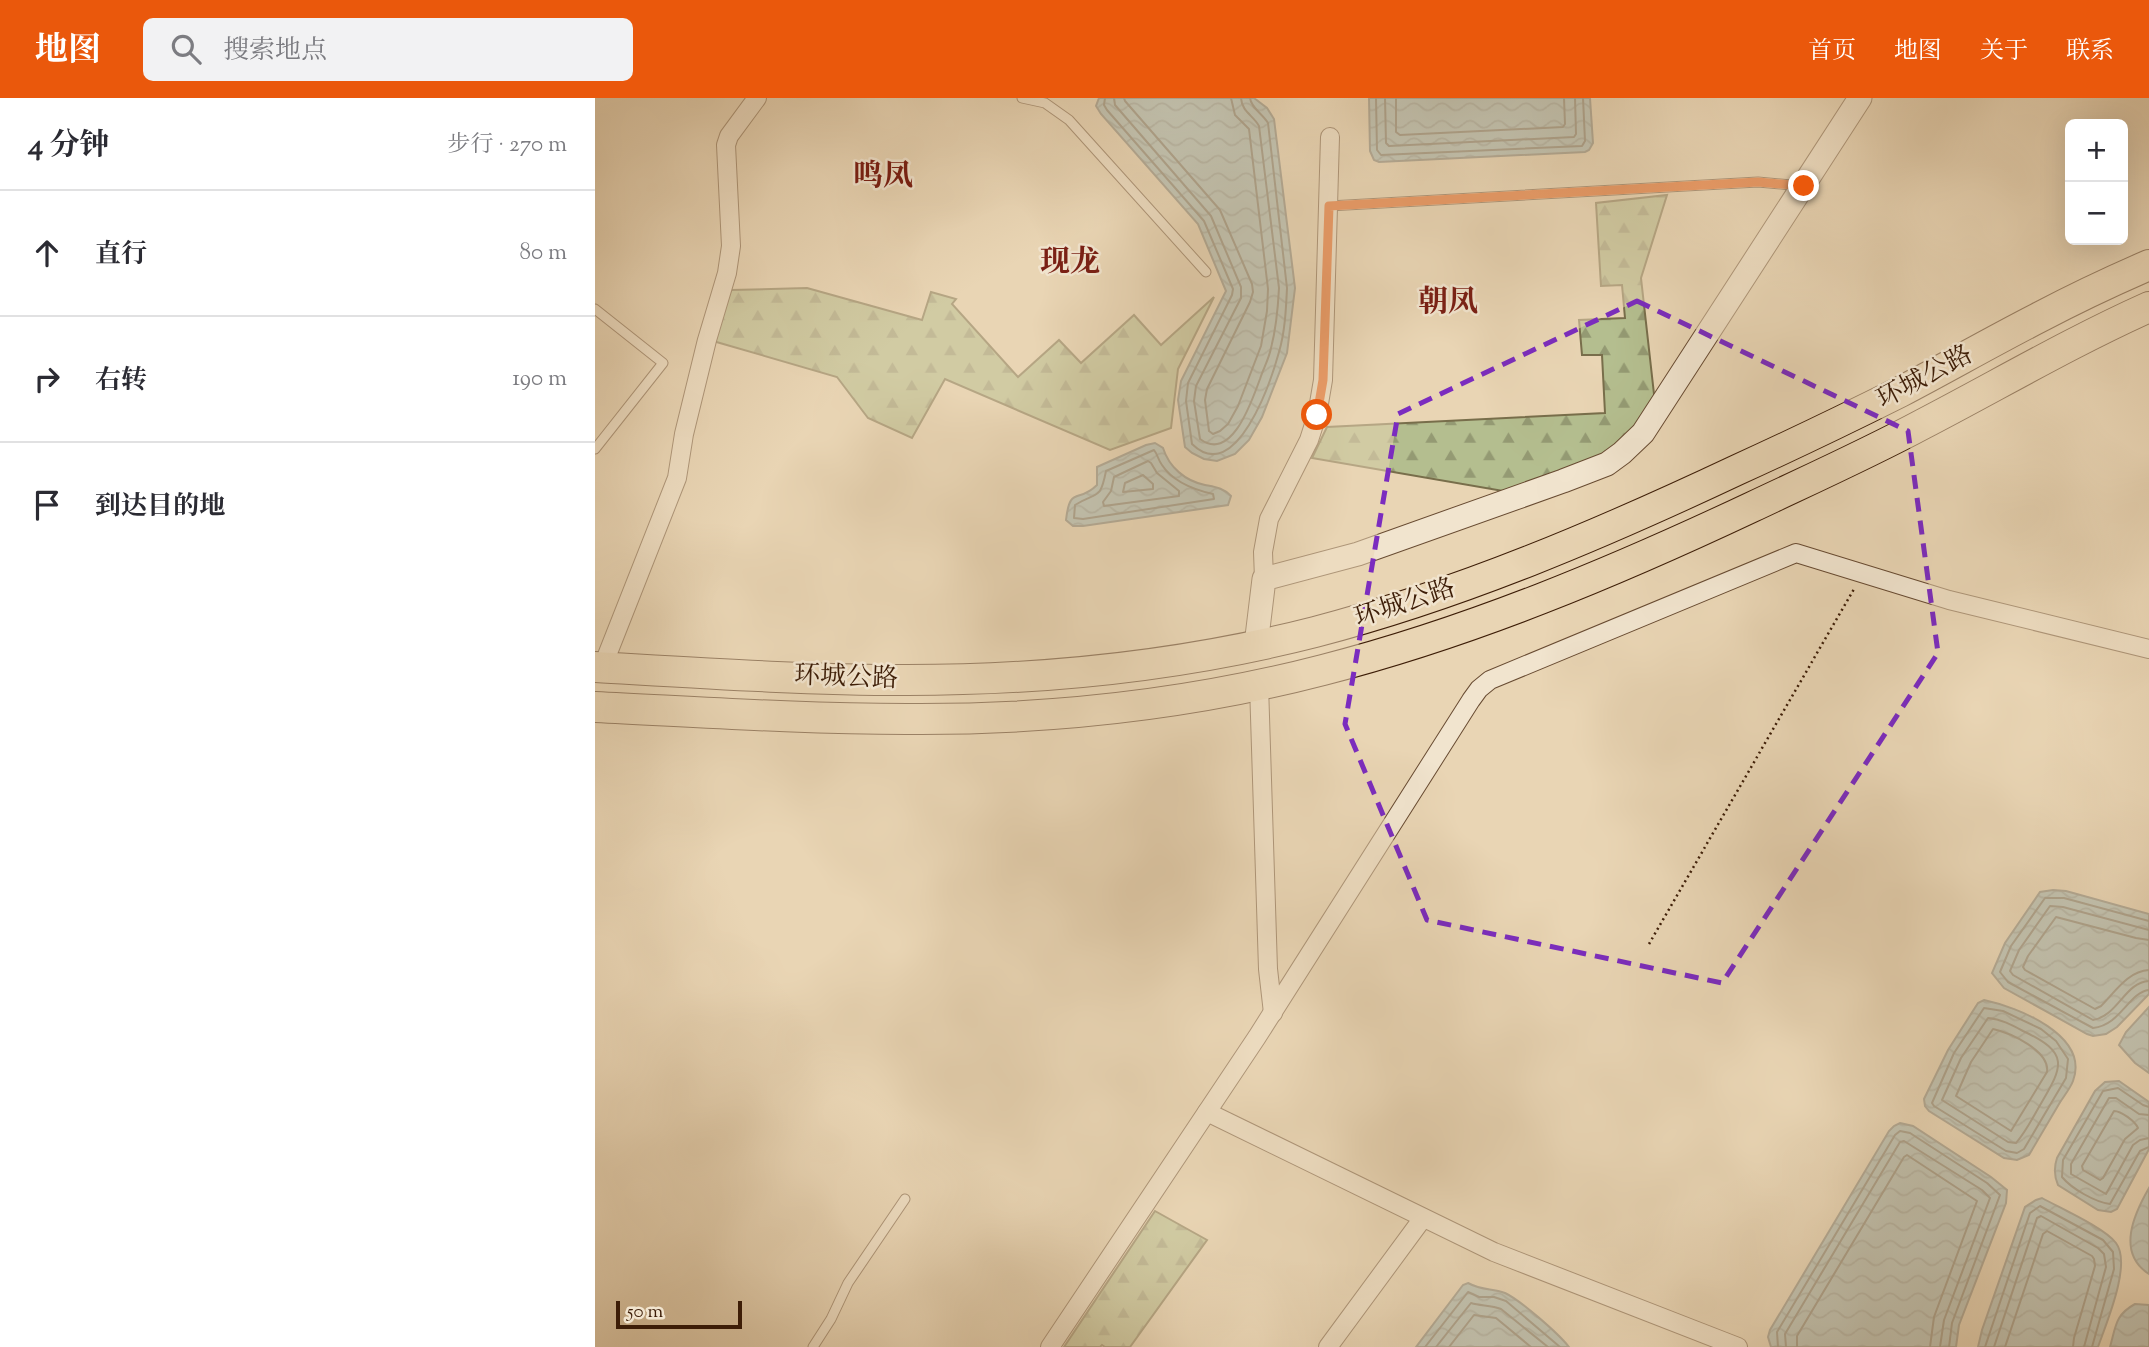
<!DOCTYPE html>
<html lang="zh">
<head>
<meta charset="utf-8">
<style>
  :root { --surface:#fff; --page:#f2f2f3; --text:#2b2b33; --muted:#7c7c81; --line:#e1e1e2; --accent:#ea580c }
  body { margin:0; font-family:"Sorts Mill Goudy","Noto Serif SC",serif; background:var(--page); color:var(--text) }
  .controls { position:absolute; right:21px; top:21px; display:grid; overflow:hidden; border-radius:10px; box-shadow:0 7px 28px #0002 }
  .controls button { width:63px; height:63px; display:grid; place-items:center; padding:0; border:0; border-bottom:2px solid var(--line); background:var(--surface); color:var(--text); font:35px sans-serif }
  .scale { position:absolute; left:21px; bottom:18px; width:126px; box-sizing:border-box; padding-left:7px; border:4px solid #3d1d07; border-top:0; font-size:19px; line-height:24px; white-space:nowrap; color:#3d1d07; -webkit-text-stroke:5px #f1e4ce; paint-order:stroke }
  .stop { position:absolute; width:21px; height:21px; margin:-16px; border:5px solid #ea580c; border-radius:50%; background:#fff }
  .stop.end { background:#ea580c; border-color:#fff; box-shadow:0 2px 7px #0008 }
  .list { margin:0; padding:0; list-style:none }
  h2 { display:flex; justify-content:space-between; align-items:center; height:91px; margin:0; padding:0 28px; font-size:30px }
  h2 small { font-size:23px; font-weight:400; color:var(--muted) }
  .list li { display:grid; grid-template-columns:46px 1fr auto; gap:21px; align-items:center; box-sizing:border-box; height:126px; padding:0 28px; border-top:2px solid var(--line) }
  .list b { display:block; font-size:26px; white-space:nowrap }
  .list em { font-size:23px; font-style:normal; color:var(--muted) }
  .icon { flex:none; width:38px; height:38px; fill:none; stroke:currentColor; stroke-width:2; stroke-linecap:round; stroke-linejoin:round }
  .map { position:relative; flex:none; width:1554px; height:1249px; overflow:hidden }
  header { display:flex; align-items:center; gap:42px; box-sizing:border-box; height:98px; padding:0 35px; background:var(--accent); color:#fff }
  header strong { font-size:33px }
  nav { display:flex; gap:38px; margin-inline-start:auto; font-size:24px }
  .search { width:490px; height:63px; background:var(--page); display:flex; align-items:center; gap:18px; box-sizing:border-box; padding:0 24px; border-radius:10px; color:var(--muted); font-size:26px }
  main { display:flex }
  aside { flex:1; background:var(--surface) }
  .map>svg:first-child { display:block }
</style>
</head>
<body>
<header>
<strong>地图</strong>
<div class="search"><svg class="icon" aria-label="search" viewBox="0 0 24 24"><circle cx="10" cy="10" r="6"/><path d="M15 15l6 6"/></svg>搜索地点</div>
<nav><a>首页</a><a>地图</a><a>关于</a><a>联系</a></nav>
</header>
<main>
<aside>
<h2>4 分钟<small>步行 · 270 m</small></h2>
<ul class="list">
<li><svg class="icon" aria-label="ahead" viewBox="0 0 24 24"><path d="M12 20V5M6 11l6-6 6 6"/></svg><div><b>直行</b></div><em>80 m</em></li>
<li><svg class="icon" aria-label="right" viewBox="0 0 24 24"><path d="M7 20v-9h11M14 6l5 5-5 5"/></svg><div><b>右转</b></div><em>190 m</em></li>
<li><svg class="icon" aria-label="arrive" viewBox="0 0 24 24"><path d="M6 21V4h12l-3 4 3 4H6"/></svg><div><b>到达目的地</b></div></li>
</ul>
</aside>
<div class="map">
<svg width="1554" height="1249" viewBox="0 0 1554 1249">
  <defs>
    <pattern id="forest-firs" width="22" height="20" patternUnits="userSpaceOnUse" patternTransform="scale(1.75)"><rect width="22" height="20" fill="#b4be8f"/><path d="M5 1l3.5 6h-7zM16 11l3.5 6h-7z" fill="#949a73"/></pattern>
    <pattern id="water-waves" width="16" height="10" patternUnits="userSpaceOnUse" patternTransform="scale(1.75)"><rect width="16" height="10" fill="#9cb6b7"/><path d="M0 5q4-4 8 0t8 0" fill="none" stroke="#809393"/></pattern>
  </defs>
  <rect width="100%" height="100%" fill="#e9d5b4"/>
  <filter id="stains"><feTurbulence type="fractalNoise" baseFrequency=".00286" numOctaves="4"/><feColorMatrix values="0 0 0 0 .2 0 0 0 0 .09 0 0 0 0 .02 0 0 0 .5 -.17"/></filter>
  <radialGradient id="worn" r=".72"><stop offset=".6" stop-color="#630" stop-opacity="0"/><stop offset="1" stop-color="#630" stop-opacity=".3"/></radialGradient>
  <!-- forest -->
  <g fill="url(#forest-firs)" stroke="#786e4b" stroke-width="2">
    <path d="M1072,97L1046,180L1060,305L1047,324L1010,358L908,393L717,360L732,329L1010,315L1007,257H987L984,222L1030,220L1027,187L1006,188L1001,105Z"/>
    <path d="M212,190L327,222L336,194L361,201L357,206L423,279L464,242L486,265L539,217L566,247L619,199L583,271L576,330L515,352L350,281L317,340L273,320L242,279L118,243L136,192Z"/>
    <path d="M560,1113L612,1142L535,1249H510L507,1247L505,1249H469Z"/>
  </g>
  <!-- water -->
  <g fill="url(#water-waves)" stroke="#767971" stroke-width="2">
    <path d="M504,0H659L672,10L679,21L700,190L692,255L667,319L654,342L640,356L622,363L609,361L597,355L590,349L583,302L586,283L631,193L603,126L506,16L501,8Z"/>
    <path d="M774,0H995L998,45L994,52L990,54L784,64L779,62L775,53Z"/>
    <path d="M560,345L568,350C574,369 590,383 610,387C620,389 629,390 636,398L633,407L488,428H478L471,422C475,387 483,406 502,387V369L551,347Z"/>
    <path d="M1458,792L1471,793L1554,816V896L1522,929L1511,936L1498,938L1492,936L1409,890L1397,875L1410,845L1445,794Z"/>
    <path d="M1389,902C1422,909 1495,937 1478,983C1475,991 1468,999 1464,1006C1454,1023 1444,1040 1434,1057L1422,1062L1409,1060L1334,1013L1330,1008L1329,1001L1353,952L1383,905Z"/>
    <path d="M1554,909V975L1540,965L1524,947L1531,934Z"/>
    <path d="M1524,983L1554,1004V1051L1522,1111L1516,1114L1503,1112L1463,1087C1459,1078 1459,1069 1462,1060L1500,993L1510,984Z"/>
    <path d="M1305,1025L1318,1028L1396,1079L1412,1092L1411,1105L1364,1227L1361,1249H1176L1173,1239L1175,1232L1294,1033L1299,1028Z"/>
    <path d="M1554,1090V1176C1521,1155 1539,1116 1554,1090Z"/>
    <path d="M1447,1100C1465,1110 1510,1130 1521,1145C1537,1166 1511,1226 1503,1249H1383L1387,1232L1430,1109L1441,1102Z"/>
    <path d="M873,1185C888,1193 896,1190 910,1195C925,1202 963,1235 974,1249H821L868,1187Z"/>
    <path d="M1540,1206L1554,1207V1249H1515C1521,1228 1520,1217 1540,1206Z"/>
  </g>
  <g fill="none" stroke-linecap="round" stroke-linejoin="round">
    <!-- shore -->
    <g stroke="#6c6a5f" stroke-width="2">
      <path d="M510,0L509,7L512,12L609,123L638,191L637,197L593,285L591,303L597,346C641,389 676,283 684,254C690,234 691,211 692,190L673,25C668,16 656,10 655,0"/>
      <path d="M519,0L520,7L616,118L646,189V200L601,288L599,303L605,341C637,365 657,302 665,281C668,271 674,261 676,250C681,231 683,210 684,190L664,28C658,17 647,14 646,0"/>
      <path d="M529,0L530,3L625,112L657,186L658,194L655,204L612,291L610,302L614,333L618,336L625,333L633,326L643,308L666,248L672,213L673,191L654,31L640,17L636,0"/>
      <path d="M781,0L782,52L786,57L987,48L990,43L988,0"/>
      <path d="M790,0L791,45L794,48L979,39L981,36L980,0"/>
      <path d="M801,0V34L805,37L968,29L970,26L969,0"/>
      <path d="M559,352C563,357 563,362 567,367C578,384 600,392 618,396L619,401L488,421L479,420L480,407C503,393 505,403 511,373Z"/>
      <path d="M553,363L556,365L562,375L584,393V398L509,408L508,404L516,393L519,379Z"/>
      <path d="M548,377L558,386V391L528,394L530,385Z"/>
      <path d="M1554,823L1469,800H1450L1416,848L1405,874L1413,884L1498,930C1526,927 1534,894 1554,892"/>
      <path d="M1554,832L1468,809L1455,808L1424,852L1415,873L1418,877L1498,922C1523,918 1530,884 1554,883"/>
      <path d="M1554,842L1541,840L1461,819L1433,858L1428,869L1430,872L1500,911L1506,908C1520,894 1533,873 1554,872"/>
      <path d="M1389,910L1408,913L1446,931L1461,943L1473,961L1471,980L1429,1051L1422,1055L1411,1053L1339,1008L1337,1005L1359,955Z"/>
      <path d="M1393,920C1406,921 1417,927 1428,933C1477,956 1467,969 1444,1009C1437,1021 1430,1035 1421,1045L1413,1044L1347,1002L1366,960Z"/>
      <path d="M1398,931C1416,935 1455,953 1452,974L1416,1033L1361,998L1376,964Z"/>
      <path d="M1554,1009L1548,1007L1523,990L1508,993L1468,1062L1467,1079C1477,1091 1500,1104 1515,1106L1545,1053L1554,1049"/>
      <path d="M1519,1013C1526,1013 1540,1023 1543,1030L1530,1041L1508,1080L1505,1082L1488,1072L1487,1068Z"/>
      <path d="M1554,1017L1544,1016L1521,1000H1514L1476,1066V1076L1511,1096L1538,1047L1545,1042L1554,1040"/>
      <path d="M830,1249L873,1194L884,1199H899L911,1203L965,1249"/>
      <path d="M841,1249L876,1205C886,1208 896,1207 906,1211L953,1249"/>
      <path d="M854,1249L879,1217L901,1220L936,1249"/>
      <path d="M1183,1249L1182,1234L1300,1037L1305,1033L1315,1035L1392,1085L1405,1097L1357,1225L1354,1249"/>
      <path d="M1191,1249L1190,1236L1305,1044L1309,1043L1387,1092L1395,1100L1349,1222L1345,1249"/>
      <path d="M1202,1249V1238L1309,1059L1312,1057L1382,1103L1339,1219L1335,1249"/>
      <path d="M1390,1249L1435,1115L1445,1108L1508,1142L1518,1154L1519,1171L1497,1249"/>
      <path d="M1399,1249L1442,1120L1446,1118L1503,1150L1509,1156L1511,1169L1489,1249"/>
      <path d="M1410,1249L1448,1136L1452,1133L1497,1158L1499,1161L1500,1168L1479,1240L1478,1249"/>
    </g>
    <!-- service casing -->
    <g stroke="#684b32" stroke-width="11">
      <g id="service">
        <path d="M427,0L450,5L474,22L611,174"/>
        <path d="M734,108L1163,84L1207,88"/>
        <path d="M0,211L68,265L0,351"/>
        <path d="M218,1249L236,1221L253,1185L310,1101"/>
      </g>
    </g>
    <!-- minor casing -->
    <g stroke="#684b32" stroke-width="20">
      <g id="minor">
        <path d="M669,481L668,454L674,421L714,342L722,317L728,282L735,39"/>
        <path d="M7,570L82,380L89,336L112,242L132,175L136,148L131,47L134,38L162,0"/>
        <path d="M664,587L673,871L678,915"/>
        <path d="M612,1014L899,1154L1143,1249"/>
        <path d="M455,1249L662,939L876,602L884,591L895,582L1201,455L1354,502L1554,551"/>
        <path d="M733,1249L828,1120"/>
      </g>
    </g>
    <!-- tertiary casing -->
    <g stroke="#684b32" stroke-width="25">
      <path id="tertiary" d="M661,547L669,481L763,456L968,383L1012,366L1027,355L1048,335L1265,0"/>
    </g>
    <!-- trunk casing -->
    <g stroke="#3d1d07" stroke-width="32">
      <g id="trunk">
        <path d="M0,569C104,575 208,582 312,582C449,582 587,568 720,534C866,496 1006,436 1142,372C1197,347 1251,321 1305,294C1351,270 1396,244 1443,220C1479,201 1517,183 1554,167"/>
        <path d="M0,609C104,614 208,621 312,621C451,622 593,607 728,572C876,534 1019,474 1157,409C1214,382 1272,356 1328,326C1403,287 1476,244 1554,209"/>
      </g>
    </g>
    <!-- path -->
    <path stroke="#3d1d07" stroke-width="2.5" stroke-dasharray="2 3.5" stroke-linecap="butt" d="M1054,846L1259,491"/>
    <!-- service -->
    <use href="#service" stroke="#f1e4ce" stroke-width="9"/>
    <!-- minor -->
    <use href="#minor" stroke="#f1e4ce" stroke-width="18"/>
    <!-- tertiary -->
    <use href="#tertiary" stroke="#f1e4ce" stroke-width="23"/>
    <!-- trunk -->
    <use href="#trunk" stroke="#e9d5b4" stroke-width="30"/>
  </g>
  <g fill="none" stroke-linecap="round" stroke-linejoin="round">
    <!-- route -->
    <path stroke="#ea580c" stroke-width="9" d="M722,317L728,282L734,108L1163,84L1209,88"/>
  </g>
  <!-- marked area -->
  <path d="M0 0H1554V1249H0ZM1042,203L1313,333L1343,555L1127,885L832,822L750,626L803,316Z" fill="#e9d5b4" fill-opacity=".55" fill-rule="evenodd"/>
  <path fill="none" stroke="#7b2cbf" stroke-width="5" stroke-dasharray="14 9" stroke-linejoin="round" d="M1042,203L1313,333L1343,555L1127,885L832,822L750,626L803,316Z"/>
  <g text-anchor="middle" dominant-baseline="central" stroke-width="5" stroke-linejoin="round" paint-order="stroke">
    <!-- street labels -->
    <g font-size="26" fill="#3d1d07" stroke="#f1e4ce">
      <text transform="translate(1330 280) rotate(-28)">环城公路</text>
      <text transform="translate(810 506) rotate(-18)">环城公路</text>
      <text transform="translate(251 580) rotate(2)">环城公路</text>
    </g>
    <!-- quarter labels -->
    <g font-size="30" font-weight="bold" fill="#7a1f14" stroke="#f1e4ce">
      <text x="288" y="79">鸣凤</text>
      <text x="475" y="165">现龙</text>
      <text x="853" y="205">朝凤</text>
    </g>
  </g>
  <rect width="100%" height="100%" filter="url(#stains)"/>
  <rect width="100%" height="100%" fill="url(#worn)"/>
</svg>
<div class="controls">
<button>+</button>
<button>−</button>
</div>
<div class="scale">50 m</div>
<div class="stop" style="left:722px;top:317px"></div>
<div class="stop end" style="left:1209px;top:88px"></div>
</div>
</main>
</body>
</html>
